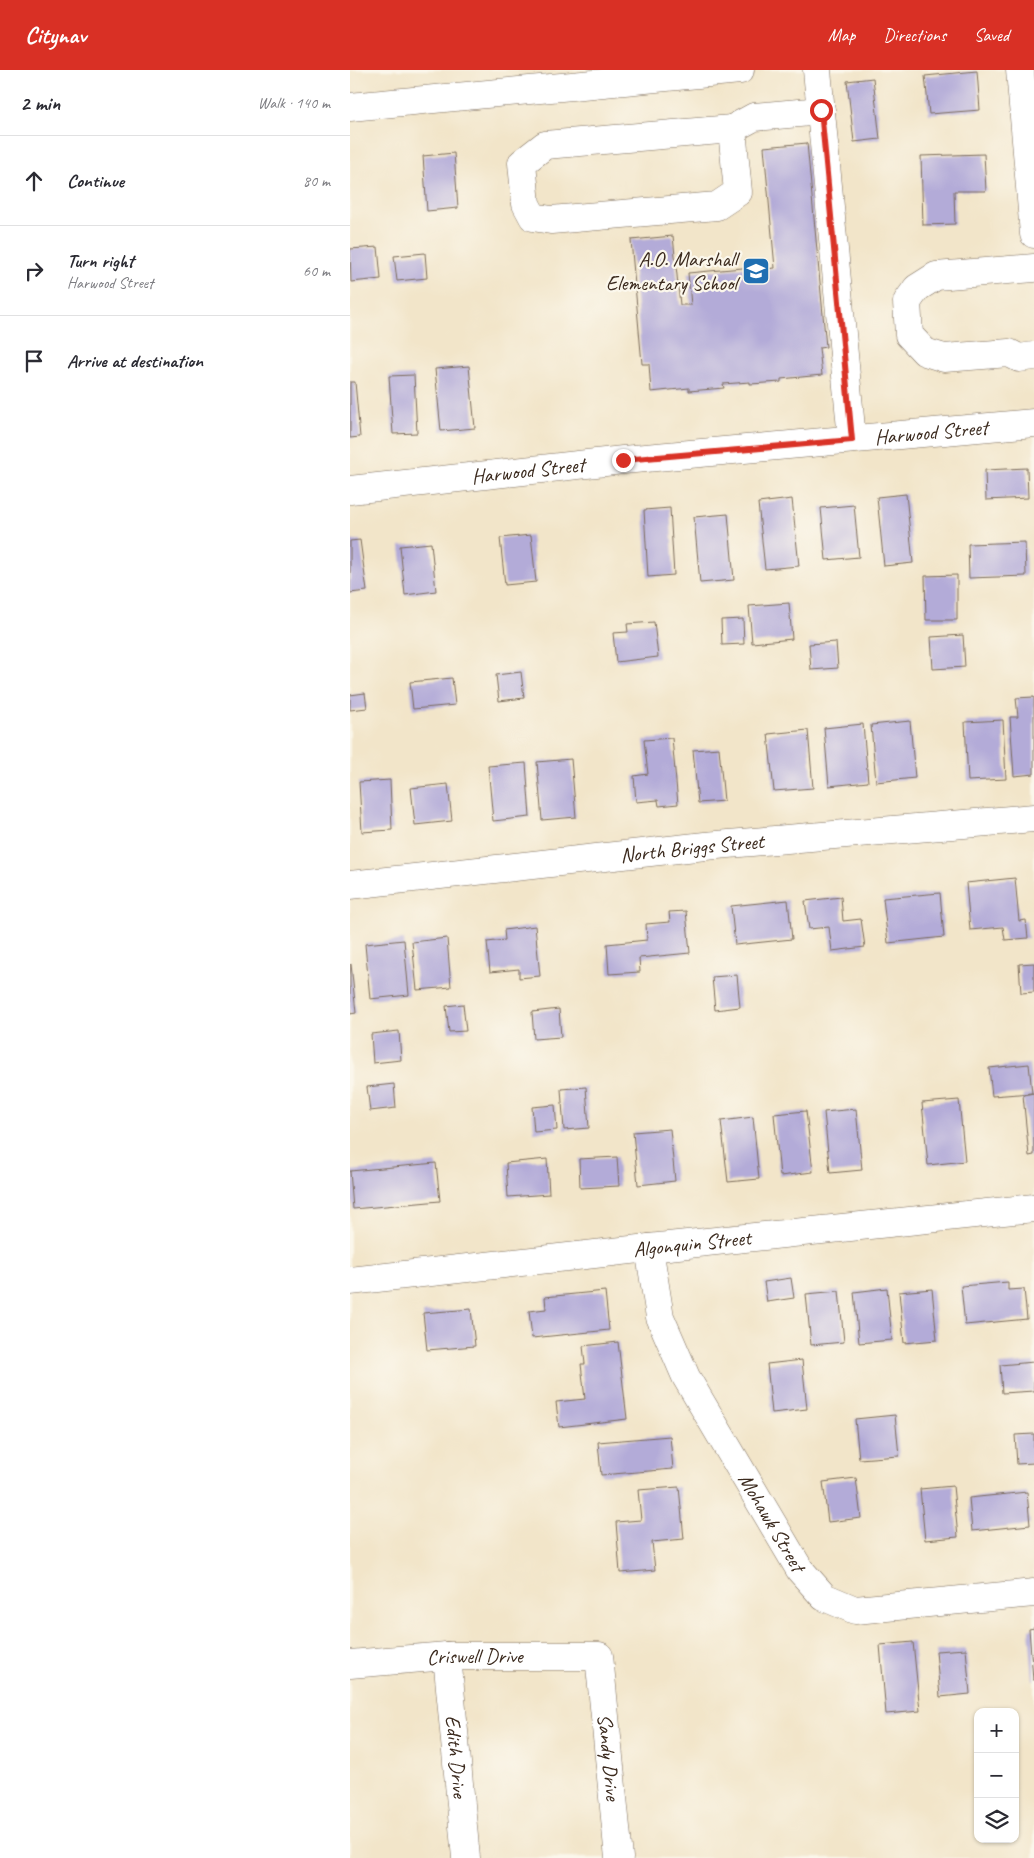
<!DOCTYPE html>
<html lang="en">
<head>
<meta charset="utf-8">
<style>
  :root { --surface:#fff; --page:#f7f7f7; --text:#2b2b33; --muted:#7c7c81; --line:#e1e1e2; --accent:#d93025 }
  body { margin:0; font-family:Caveat,sans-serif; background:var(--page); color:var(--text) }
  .controls { position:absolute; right:15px; bottom:15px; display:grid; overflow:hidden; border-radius:10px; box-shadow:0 1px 4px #0004 }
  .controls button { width:45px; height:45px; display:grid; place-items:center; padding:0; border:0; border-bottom:1px solid var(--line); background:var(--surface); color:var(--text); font:25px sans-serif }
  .stop { position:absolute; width:15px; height:15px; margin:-11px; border:4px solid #d93025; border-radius:50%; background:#fff }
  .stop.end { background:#d93025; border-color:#fff; box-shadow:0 1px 5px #0008 }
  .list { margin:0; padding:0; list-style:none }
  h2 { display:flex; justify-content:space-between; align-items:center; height:65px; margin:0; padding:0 20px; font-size:21px }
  h2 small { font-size:16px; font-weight:400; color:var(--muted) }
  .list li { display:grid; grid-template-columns:32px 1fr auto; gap:15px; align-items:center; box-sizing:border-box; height:90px; padding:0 20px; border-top:1px solid var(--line) }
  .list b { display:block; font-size:19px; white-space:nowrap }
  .list p { margin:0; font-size:16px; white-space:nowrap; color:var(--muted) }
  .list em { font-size:16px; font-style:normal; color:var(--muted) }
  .icon { flex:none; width:28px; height:28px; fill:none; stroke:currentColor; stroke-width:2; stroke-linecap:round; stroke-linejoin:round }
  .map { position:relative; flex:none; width:684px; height:1788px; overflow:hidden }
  header { display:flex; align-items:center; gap:30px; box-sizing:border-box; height:70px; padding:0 25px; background:var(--accent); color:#fff }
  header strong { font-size:24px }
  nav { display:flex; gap:28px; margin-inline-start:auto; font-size:18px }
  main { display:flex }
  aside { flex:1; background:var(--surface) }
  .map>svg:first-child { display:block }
</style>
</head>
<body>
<header>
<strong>Citynav</strong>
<nav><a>Map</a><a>Directions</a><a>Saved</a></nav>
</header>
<main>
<aside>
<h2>2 min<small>Walk · 140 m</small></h2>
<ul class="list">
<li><svg class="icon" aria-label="ahead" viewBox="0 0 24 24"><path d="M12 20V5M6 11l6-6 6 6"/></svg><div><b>Continue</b></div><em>80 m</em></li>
<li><svg class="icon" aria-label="right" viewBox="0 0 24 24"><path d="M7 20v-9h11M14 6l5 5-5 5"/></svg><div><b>Turn right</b><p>Harwood Street</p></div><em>60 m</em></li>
<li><svg class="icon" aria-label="arrive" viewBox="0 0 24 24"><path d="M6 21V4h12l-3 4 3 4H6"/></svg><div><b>Arrive at destination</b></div></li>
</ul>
</aside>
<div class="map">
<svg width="684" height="1788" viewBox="0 0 684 1788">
  <rect width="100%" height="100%" fill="#fbf7ec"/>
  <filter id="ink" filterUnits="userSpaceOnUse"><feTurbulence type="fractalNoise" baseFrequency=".02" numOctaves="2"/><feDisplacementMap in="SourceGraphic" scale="10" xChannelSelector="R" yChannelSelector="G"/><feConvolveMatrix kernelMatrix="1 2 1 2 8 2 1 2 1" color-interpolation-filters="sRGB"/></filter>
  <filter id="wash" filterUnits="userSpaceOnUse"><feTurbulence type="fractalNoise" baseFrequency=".0096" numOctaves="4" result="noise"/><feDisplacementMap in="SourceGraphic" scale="20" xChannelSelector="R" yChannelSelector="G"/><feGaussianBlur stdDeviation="1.12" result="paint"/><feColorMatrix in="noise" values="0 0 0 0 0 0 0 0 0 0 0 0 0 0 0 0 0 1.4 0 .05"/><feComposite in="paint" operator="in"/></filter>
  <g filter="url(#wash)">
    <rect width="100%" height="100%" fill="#f2e5c9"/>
    <g id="blocks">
      <!-- building -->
      <g fill="#b3abd8">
        <path d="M627,1L630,40L579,44L575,6Z"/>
        <path d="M523,8L530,69L504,72L497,11Z"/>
        <path d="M457,73L476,277L469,278L472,305L431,309V312L400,314V312L373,314L374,318L339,321V318L301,322L299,294H292L281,170L323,166L330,235H341L338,203L414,196L415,199L425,198L414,77Z"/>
        <path d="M104,83L108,138L77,141L73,86Z"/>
        <path d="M634,84L636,121H604L605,154L573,155L571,86Z"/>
        <path d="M28,177L31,209L1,212L0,179Z"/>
        <path d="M75,183L77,208L47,211L44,186Z"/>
        <path d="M119,296L125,358L91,361L85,299Z"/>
        <path d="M64,305L67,363L43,364L39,306Z"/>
        <path d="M0,312H5L10,367L0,368Z"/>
        <path d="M677,398L678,428L636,430L635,400Z"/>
        <path d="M556,424L563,493L534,496L527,427Z"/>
        <path d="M442,429L449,496L415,499L408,433Z"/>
        <path d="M504,435L509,487L476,490L471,438Z"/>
        <path d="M320,438L324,505L298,507L294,440Z"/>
        <path d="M378,444L384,510L350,513L344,447Z"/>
        <path d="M181,465L186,512L155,515L150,468Z"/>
        <path d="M10,470L17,521L0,523V471Z"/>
        <path d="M675,472L676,506L619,508L618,474Z"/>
        <path d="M81,473L86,521L55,525L50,476Z"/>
        <path d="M607,505V550H576L575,506Z"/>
        <path d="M439,533L442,569L402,573L399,536Z"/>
        <path d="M393,549L394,574L372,575L371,550Z"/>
        <path d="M304,552L308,587L266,592L263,563L278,562L277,554Z"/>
        <path d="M613,565L615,597L583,599L581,567Z"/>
        <path d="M486,572L488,598L461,600L459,574Z"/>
        <path d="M171,602L174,628L149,631L146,605Z"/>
        <path d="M102,608L105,635L63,639L60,612Z"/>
        <path d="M15,623L17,638L0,640V625Z"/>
        <path d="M684,627V704L664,706L660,647H668L666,628Z"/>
        <path d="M653,650L656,709L618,711L615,652Z"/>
        <path d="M560,651L565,708L526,712L521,655Z"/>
        <path d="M513,654L518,712L479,716L474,658Z"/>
        <path d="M458,660L463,718L424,721L418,664Z"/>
        <path d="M322,668L328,734L309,736L308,730L286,732L284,706L298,704L294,670Z"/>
        <path d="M369,678L374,731L348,733L343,680Z"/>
        <path d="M221,689L226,747L192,750L187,692Z"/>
        <path d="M176,693L180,747L143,751L138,696Z"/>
        <path d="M40,710L42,760L12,762L9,712Z"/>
        <path d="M98,714L102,751L65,755L61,718Z"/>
        <path d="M665,808L669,851L676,850L678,868L655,870L653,857L620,860L616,813Z"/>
        <path d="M590,823L594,867L538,873L533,828Z"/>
        <path d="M491,827L493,851L511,849L515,877L482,881L479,857L459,859L455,831Z"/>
        <path d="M438,830L442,869L385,875L381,836Z"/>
        <path d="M336,841L340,883L289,888L290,902L259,904L257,874L297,870L296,854L320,852L319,842Z"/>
        <path d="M185,856L190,906L169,908V899L140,902L137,872L155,870L154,860Z"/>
        <path d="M97,868L101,917L67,920L62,872Z"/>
        <path d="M54,870L59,925L20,929L15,874Z"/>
        <path d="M684,893V922L671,923L669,894Z"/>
        <path d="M1,894L6,943L0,944V895Z"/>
        <path d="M387,905L390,937L365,940L362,907Z"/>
        <path d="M113,934L116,961L99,962L96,936Z"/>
        <path d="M209,939L211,967L184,969L182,942Z"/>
        <path d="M49,961L51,990L23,993L21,964Z"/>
        <path d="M679,994L682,1023L642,1026L639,998Z"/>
        <path d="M44,1014L46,1038L20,1041L17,1017Z"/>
        <path d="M236,1017L239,1058L214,1060L211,1019Z"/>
        <path d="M684,1023V1085L679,1086L673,1025Z"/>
        <path d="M609,1030L615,1091L578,1095L572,1033Z"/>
        <path d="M205,1035L207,1060L184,1062L182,1037Z"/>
        <path d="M506,1039L512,1100L480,1103L474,1042Z"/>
        <path d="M456,1041L463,1102L430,1106L424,1044Z"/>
        <path d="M403,1047L409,1109L378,1112L371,1051Z"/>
        <path d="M320,1059L325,1111L288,1115L283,1062Z"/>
        <path d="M267,1087L269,1116L230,1118L229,1089Z"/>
        <path d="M197,1089L199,1124L158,1127L156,1093Z"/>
        <path d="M86,1093L90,1131L3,1139L0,1101Z"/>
        <path d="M441,1208L444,1228L417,1232L414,1212Z"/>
        <path d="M658,1212V1220L674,1219L677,1249L615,1255L611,1216Z"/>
        <path d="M537,1218L542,1270L509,1273L504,1222Z"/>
        <path d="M582,1219L587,1270L554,1273L549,1222Z"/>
        <path d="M255,1221L259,1260L182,1268L179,1241L196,1239L195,1227Z"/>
        <path d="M489,1221L494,1272L461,1275L456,1224Z"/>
        <path d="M121,1239L125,1276L77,1280L73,1243Z"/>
        <path d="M268,1272L277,1349L209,1357L206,1332L235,1329L231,1294H235L233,1276Z"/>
        <path d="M452,1290L457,1339L422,1343L417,1294Z"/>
        <path d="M684,1292V1321L652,1323L650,1295Z"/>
        <path d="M545,1345L549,1386L509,1389L505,1349Z"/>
        <path d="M684,1364V1393L667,1394L665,1365Z"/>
        <path d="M320,1366L323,1399L251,1405L248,1372Z"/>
        <path d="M506,1408L511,1448L478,1452L473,1412Z"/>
        <path d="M603,1416L608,1467L575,1470L570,1419Z"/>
        <path d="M329,1417L334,1469L302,1472L305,1500L270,1503L266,1452L291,1450L288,1420Z"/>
        <path d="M677,1422L680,1455L622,1461L619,1428Z"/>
        <path d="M684,1558V1610H683L679,1559Z"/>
        <path d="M563,1572L570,1641L536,1644L530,1575Z"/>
        <path d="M616,1579L620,1624L590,1627L586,1581Z"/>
      </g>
    </g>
  </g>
  <g filter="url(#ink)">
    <use href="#blocks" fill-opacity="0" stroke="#7b6b5a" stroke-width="1"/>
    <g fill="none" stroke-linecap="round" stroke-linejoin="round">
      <!-- minor casing -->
      <g stroke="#7b6b5a" stroke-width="29">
        <g id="minor">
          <path d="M467,0L502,369"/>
          <path d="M670,0L684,164"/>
          <path d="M0,37L390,0"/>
          <path d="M382,59L388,122L367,136L201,150L183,147L176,134L172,93L195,75Z"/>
          <path d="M382,59L404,47L471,41"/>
          <path d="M684,198L586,206L567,218L557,232L559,265L575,282L594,288L659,283L669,288L684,286"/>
          <path id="s1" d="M0,420L273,390L684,353"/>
          <path id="s2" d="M0,815L355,776L684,748"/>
          <path id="s3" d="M299,1178L310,1247L336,1307L450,1500L474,1527L505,1540L684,1523"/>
          <path id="s4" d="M0,1211L299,1178L684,1138"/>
          <path id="s5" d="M97,1586L116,1788"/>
          <path id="s6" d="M0,1594L97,1586H249L269,1788"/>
        </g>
      </g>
      <!-- minor -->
      <use href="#minor" stroke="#fff" stroke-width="28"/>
    </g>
  </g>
  <g fill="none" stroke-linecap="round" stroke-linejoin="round" filter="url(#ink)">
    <!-- route -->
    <path stroke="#d93025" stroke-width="6" d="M273,390L502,370L471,40"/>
  </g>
  <!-- icons -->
  <defs>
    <g id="school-square" transform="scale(1.4375)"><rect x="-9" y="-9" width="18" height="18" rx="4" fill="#1f6fb2" stroke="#fbf7ec"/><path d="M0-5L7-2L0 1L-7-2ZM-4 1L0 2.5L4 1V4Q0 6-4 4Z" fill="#fff"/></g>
  </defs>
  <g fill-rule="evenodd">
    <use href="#school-square" x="406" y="201"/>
  </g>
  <g text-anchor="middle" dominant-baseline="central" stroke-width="4.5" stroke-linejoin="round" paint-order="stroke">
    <!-- poi labels -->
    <g font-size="21" fill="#3b2a1e" stroke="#fbf7ec" text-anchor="end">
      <text x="387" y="189">A.O. Marshall<tspan x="387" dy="24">Elementary School</tspan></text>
    </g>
    <!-- street labels -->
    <g font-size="21" fill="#3b2a1e" stroke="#fbf7ec">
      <text stroke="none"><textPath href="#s1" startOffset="584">Harwood Street</textPath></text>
      <text stroke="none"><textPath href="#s1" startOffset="179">Harwood Street</textPath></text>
      <text stroke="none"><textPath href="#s2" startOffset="344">North Briggs Street</textPath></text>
      <text stroke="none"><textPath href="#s4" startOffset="344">Algonquin Street</textPath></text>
      <text stroke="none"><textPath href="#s3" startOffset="304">Mohawk Street</textPath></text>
      <text stroke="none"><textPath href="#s6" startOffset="125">Criswell Drive</textPath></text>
      <text stroke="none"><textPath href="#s5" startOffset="101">Edith Drive</textPath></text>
      <text stroke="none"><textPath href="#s6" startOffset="351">Sandy Drive</textPath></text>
    </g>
  </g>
</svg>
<div class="controls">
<button>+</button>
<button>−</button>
<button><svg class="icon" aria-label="layers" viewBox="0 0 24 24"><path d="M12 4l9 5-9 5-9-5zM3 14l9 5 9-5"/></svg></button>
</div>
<div class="stop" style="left:471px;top:40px"></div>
<div class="stop end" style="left:273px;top:390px"></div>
</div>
</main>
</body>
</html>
